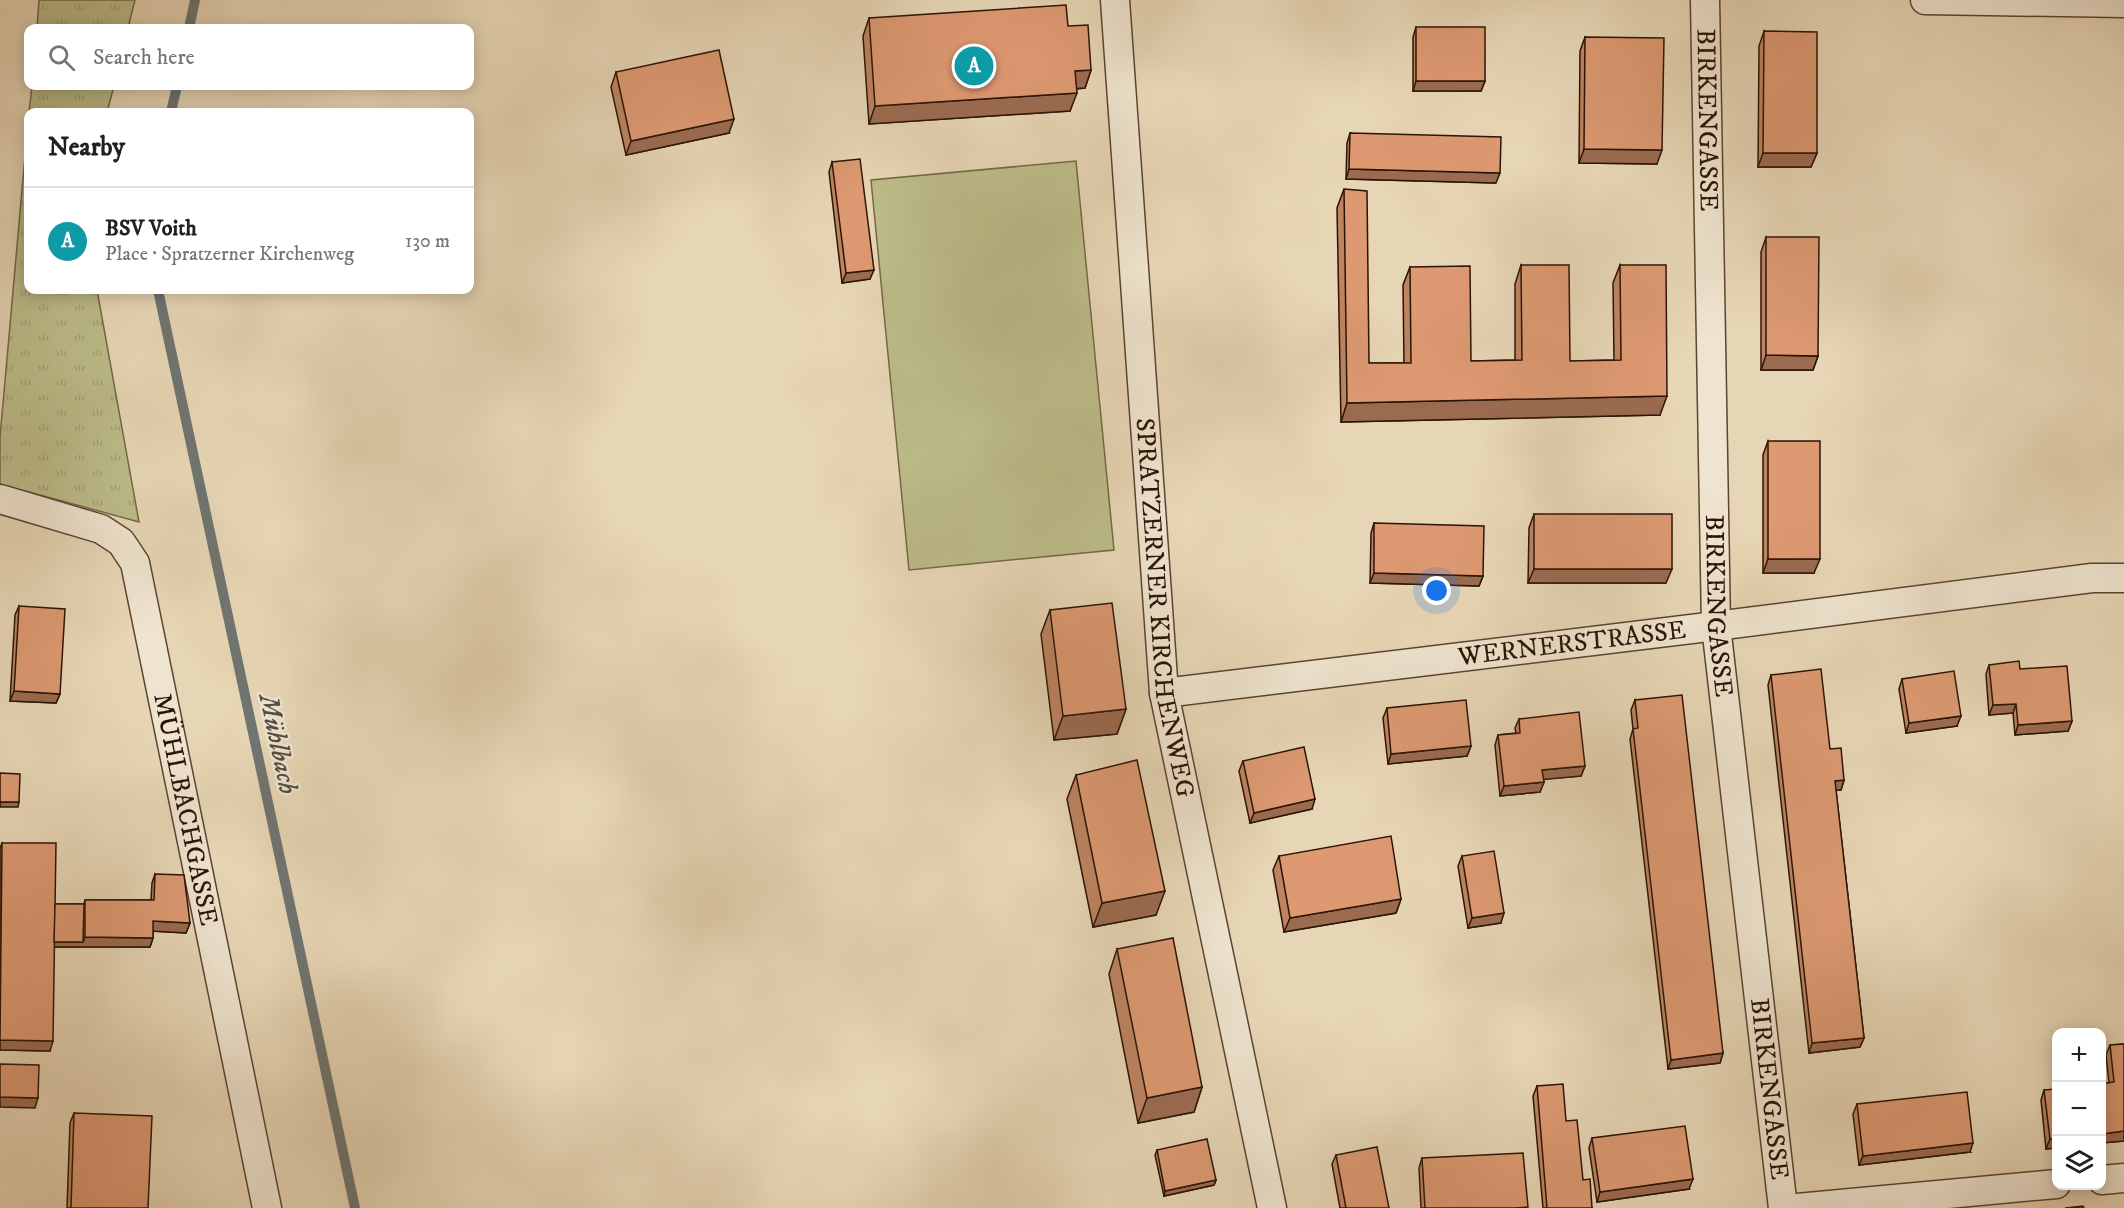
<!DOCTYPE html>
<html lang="en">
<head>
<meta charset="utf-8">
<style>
  :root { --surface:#fff; --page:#f6f6f6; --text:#202124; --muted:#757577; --line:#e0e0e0; --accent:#db2777 }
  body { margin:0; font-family:"IM FELL DW Pica",serif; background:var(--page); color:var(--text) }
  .controls { position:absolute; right:18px; bottom:18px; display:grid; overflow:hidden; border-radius:12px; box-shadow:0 3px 15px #0003 }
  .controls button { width:54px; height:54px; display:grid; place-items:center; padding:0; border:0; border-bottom:2px solid var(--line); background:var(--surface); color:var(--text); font:30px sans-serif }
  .you { position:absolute; left:1437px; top:591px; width:21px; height:21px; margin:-15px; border:4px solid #fff; border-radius:50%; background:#1a73e8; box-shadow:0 0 0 9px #1a73e833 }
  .badge { display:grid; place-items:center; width:39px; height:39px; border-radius:50%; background:var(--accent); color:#fff; font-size:20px; font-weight:700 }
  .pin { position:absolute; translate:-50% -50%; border:3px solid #fff; box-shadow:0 2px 6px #0006 }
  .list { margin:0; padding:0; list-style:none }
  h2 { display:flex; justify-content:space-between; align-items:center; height:78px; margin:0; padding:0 24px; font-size:26px }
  h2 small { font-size:20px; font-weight:400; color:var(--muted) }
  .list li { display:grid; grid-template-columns:39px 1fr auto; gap:18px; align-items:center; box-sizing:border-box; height:108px; padding:0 24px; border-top:2px solid var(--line) }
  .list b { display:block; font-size:22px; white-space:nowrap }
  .list p { margin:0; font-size:20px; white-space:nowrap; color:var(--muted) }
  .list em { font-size:20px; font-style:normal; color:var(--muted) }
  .icon { flex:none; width:33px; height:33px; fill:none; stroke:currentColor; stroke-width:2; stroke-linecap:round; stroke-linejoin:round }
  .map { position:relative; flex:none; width:2124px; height:1208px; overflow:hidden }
  .search { position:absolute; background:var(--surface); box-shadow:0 3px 15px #0003; left:24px; top:24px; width:450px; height:66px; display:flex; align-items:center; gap:15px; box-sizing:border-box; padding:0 21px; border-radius:12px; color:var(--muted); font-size:22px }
  .panel { position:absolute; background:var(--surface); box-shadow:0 3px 15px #0003; left:24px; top:108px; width:450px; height:186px; border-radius:12px }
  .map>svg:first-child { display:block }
</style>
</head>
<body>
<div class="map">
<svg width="2124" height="1208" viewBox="0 0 2124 1208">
  <defs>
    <pattern id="park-tufts" width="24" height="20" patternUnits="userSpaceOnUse" patternTransform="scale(1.5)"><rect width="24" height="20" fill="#bcbc89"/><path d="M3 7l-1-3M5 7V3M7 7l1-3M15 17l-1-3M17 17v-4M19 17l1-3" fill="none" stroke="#a2a175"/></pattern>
  </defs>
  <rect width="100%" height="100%" fill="#e7d6b5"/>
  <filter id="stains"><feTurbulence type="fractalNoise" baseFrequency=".00333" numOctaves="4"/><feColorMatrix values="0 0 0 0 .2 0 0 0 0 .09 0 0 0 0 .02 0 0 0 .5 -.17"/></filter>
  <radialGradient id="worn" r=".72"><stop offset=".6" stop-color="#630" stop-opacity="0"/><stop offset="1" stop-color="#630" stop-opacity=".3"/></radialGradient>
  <!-- park -->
  <g fill="url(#park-tufts)" stroke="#746848" stroke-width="1.5">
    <path d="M39,0H135L128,28H37Z"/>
    <path d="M32,86H114L107,112H29Z"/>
    <path d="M28,123V290H97L139,522L0,484V437Z"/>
  </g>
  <!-- pitch -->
  <path fill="#bcbc89" stroke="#746848" stroke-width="1.5" d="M1076,161L1114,550L909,570L871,180Z"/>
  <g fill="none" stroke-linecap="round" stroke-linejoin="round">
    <!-- stream -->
    <g stroke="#6f7572" stroke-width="10">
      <path d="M189,28L195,0"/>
      <path d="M171,112L177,86"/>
      <path d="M158,290L355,1208"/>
    </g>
    <!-- street casing -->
    <g stroke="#5a4432" stroke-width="31">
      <g id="street">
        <path id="s1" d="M1115,0L1164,693L1272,1208"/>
        <path id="s2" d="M1705,0L1716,626L1783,1208"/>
        <path d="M1925,0L2124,3"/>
        <path id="s3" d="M0,499L101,529L121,542L135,563L267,1208"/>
        <path id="s4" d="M1164,693L1716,626L2092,578H2124"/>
        <path d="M2102,1180L2124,1178"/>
        <path d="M1797,1208L2056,1184"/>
      </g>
    </g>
    <!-- street -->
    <use href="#street" stroke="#efe4cf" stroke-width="28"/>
  </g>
  <!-- wall -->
  <g fill="#be8462" stroke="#2b1406" stroke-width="1.5">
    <path d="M869,18L1068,26L1091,70L1085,88L1077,89L1070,111L869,124L863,36Z"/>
    <path d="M1416,27L1485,81L1481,91H1413V37Z"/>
    <path d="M1764,31L1817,153L1811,167H1758L1759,46Z"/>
    <path d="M1585,37L1657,164L1579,163L1580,51Z"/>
    <path d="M616,72L729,133L626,155L611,87Z"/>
    <path d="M1350,133L1496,183L1346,179L1347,143Z"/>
    <path d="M832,162L870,279L842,283L829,172Z"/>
    <path d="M1344,189L1369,363H1404L1403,285L1410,267L1471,361L1515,360V284L1521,265L1570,361L1614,360L1613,283L1620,265L1660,415L1341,422L1337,208Z"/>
    <path d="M1766,237L1818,356L1813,370H1761V252Z"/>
    <path d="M1768,441L1814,573H1763V455Z"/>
    <path d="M1534,514L1666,583H1528L1529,528Z"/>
    <path d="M1374,523L1483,576L1479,586L1370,583L1371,533Z"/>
    <path d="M19,606L60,694L56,703L10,701L15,615Z"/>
    <path d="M1050,610L1126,709L1117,734L1054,740L1041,634Z"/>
    <path d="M1989,665L2020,669L2072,721L2068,731L2015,735L2013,713L1989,715L1986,674Z"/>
    <path d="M1771,675L1830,749L1844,780L1841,790H1836L1864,1038L1860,1047L1809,1053L1768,685Z"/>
    <path d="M1902,679L1957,726L1906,733L1899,689Z"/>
    <path d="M1635,700L1723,1053L1720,1063L1668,1069L1630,739L1633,729L1631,710Z"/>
    <path d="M1387,708L1471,746L1467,756L1388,764L1383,718Z"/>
    <path d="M1519,719L1585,766L1581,776L1543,779L1544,782L1540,792L1500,796L1495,745L1498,735L1516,733L1515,728Z"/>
    <path d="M1243,761L1312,809L1250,823L1239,771Z"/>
    <path d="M1076,775L1156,915L1093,927L1067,799Z"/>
    <path d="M2,843L55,904H84L85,900H151L152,883L155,874L190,923L186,933L153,931V938L150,947H54L50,1051L0,1050V848Z"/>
    <path d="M1279,856L1401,899L1396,913L1284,932L1273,870Z"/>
    <path d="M1462,856L1501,923L1468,928L1458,866Z"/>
    <path d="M1117,949L1202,1087L1194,1112L1138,1123L1109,974Z"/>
    <path d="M2124,1044V1141L2102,1143V1084L2109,1083L2106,1055L2110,1045Z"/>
    <path d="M1537,1086L1566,1121L1583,1180L1592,1208H1543L1533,1096Z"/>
    <path d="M2044,1090L2056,1148L2046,1149L2041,1100Z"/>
    <path d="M1857,1104L1970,1152L1859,1165L1853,1114Z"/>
    <path d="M74,1113L148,1208H67L70,1123Z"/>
    <path d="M1592,1138L1689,1189L1597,1202L1589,1148Z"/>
    <path d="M1157,1150L1216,1180L1214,1185L1164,1196L1155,1155Z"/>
    <path d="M1336,1155L1389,1208H1340L1332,1164Z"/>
    <path d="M1422,1158L1527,1208H1421L1419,1168Z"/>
  </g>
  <!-- shaded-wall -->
  <g fill="#9b6b50" stroke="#2b1406" stroke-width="1.5">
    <path d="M1091,70L1085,88L1069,89L1075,71Z"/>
    <path d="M1416,81H1485L1481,91H1413Z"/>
    <path d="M1077,93L1070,111L869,124L875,106Z"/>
    <path d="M734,119L729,133L626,155L631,141Z"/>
    <path d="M1584,149L1662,150L1657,164L1579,163Z"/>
    <path d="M1763,153H1817L1811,167H1758Z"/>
    <path d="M1349,169L1500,173L1496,183L1346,179Z"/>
    <path d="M874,270L870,279L842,283L846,273Z"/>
    <path d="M1766,355L1818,356L1813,370H1761Z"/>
    <path d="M1667,396L1660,415L1341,422L1347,403Z"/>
    <path d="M1768,559H1820L1814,573H1763Z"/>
    <path d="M1534,569H1672L1666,583H1528Z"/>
    <path d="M1374,573L1483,576L1479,586L1370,583Z"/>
    <path d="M14,691L60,694L56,703L10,701Z"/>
    <path d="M2016,704L2013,713L1989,715L1993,705Z"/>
    <path d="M1126,709L1117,734L1054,740L1063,716Z"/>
    <path d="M1961,716L1957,726L1906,733L1909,723Z"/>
    <path d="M2072,721L2068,731L2015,735L2018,725Z"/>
    <path d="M1471,746L1467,756L1388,764L1391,754Z"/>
    <path d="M1585,766L1581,776L1539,780L1542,770Z"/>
    <path d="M1844,780L1841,790H1832L1835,781Z"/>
    <path d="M1544,782L1540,792L1500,796L1504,786Z"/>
    <path d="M1315,799L1312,809L1250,823L1254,813Z"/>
    <path d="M0,802H19L18,807H0Z"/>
    <path d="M1165,891L1156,915L1093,927L1102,903Z"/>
    <path d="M1401,899L1396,913L1284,932L1290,918Z"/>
    <path d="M1504,913L1501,923L1468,928L1472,918Z"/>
    <path d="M153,921L190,923L186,933L150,931Z"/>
    <path d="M85,937L153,938L150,947H51L53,942H83Z"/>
    <path d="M1864,1038L1860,1047L1809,1053L1812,1043Z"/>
    <path d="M0,1040L53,1041L50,1051L0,1050Z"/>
    <path d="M1723,1053L1720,1063L1668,1069L1671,1060Z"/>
    <path d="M1202,1087L1194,1112L1138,1123L1147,1098Z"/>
    <path d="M0,1097L38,1098L35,1108L0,1107Z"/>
    <path d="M2124,1131V1141L2102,1143V1134Z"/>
    <path d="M2050,1139H2056V1148L2046,1149Z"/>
    <path d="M1973,1143L1970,1152L1859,1165L1863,1156Z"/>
    <path d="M1693,1179L1689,1189L1597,1202L1600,1192Z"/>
    <path d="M1216,1180L1214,1185L1164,1196L1165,1191Z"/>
  </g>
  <!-- building -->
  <g fill="#dd9972" stroke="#2b1406" stroke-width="1.5">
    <path d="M1066,5L1068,26L1088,25L1091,70L1075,71L1077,93L875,106L869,18Z"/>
    <rect x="1416" y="27" width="69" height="54"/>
    <path d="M1764,31L1817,32V153H1763Z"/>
    <path d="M1585,37L1664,38L1662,150L1584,149Z"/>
    <path d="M719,50L734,119L631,141L616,72Z"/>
    <path d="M1350,133L1501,137L1500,173L1349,169Z"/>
    <path d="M860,159L874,270L846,273L832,162Z"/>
    <path d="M1344,189L1367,191L1369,363H1411L1410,267L1470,266L1471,361L1522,360L1521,265H1569L1570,361L1621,360L1620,265H1666L1667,396L1347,403Z"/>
    <path d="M1766,237H1819L1818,356L1766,355Z"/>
    <rect x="1768" y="441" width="52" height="118"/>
    <rect x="1534" y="514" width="138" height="55"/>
    <path d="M1374,523L1484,526L1483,576L1374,573Z"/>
    <path d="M1112,603L1126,709L1063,716L1050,610Z"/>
    <path d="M19,606L65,609L60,694L14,691Z"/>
    <path d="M2019,661L2020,669L2067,666L2072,721L2018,725L2016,704L1993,705L1989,665Z"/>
    <path d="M1821,669L1830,749L1841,748L1844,780L1835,781L1864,1038L1812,1043L1771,675Z"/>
    <path d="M1954,671L1961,716L1909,723L1902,679Z"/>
    <path d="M1682,695L1723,1053L1671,1060L1633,729L1638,728L1635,700Z"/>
    <path d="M1466,700L1471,746L1391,754L1387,708Z"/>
    <path d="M1579,712L1585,766L1542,770L1544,782L1504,786L1498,735L1520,733L1519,719Z"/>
    <path d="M1304,747L1315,799L1254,813L1243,761Z"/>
    <path d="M1137,760L1165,891L1102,903L1076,775Z"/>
    <path d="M0,773L20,774L19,802H0Z"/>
    <path d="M1391,836L1401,899L1290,918L1279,856Z"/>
    <path d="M2,843H56L53,1041L0,1040Z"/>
    <path d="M1494,851L1504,913L1472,918L1462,856Z"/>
    <path d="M155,874L184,875L190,923L153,921V938L85,937V900H154Z"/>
    <path d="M55,904H84L83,942H54Z"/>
    <path d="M1173,938L1202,1087L1147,1098L1117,949Z"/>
    <path d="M2124,1044V1131L2102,1134V1084L2114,1082L2110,1045Z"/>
    <path d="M0,1064L39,1065L38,1098L0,1097Z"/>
    <path d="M1563,1084L1566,1121L1577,1120L1583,1180L1590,1179L1592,1208H1547L1537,1086Z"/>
    <path d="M2056,1089V1139H2050L2044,1090Z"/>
    <path d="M1967,1092L1973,1143L1863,1156L1857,1104Z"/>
    <path d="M74,1113L152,1116L148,1208H71Z"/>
    <path d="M1685,1126L1693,1179L1600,1192L1592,1138Z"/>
    <path d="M1207,1139L1216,1180L1165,1191L1157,1150Z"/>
    <path d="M1377,1147L1389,1208H1346L1336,1155Z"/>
    <path d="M1523,1153L1528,1207L1515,1208H1425L1422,1158Z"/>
    <path d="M2083,1206L2084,1208H2065Z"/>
  </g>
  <g text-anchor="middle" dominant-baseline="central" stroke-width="5" stroke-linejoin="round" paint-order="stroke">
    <!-- street labels -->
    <g font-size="26" fill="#2b1406" stroke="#efe4cf">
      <text stroke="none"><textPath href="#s2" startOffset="120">BIRKENGASSE</textPath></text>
      <text stroke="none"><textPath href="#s2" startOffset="606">BIRKENGASSE</textPath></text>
      <text stroke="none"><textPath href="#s1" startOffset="610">SPRATZERNER KIRCHENWEG</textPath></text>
      <text stroke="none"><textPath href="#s4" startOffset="411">WERNERSTRASSE</textPath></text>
      <text stroke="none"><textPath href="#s3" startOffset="406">MÜHLBACHGASSE</textPath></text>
      <text stroke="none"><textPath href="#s2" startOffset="1092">BIRKENGASSE</textPath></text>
    </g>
    <!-- water labels -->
    <g font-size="27" font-style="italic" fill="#534d45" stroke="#efe4cf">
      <text transform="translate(278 744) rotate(78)">Mühlbach</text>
    </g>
  </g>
  <rect width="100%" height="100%" filter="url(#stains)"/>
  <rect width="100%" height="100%" fill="url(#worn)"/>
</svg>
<div class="controls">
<button>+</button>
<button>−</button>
<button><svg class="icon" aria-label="layers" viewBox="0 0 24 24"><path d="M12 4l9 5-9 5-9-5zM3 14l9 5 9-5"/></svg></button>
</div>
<div class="you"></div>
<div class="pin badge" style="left:974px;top:66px;background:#0f9aa8">A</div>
<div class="search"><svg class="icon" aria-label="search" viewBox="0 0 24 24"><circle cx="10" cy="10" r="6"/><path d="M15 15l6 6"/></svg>Search here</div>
<section class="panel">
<h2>Nearby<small></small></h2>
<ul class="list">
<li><span class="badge" style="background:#0f9aa8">A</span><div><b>BSV Voith</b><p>Place · Spratzerner Kirchenweg</p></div><em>130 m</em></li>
</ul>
</section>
</div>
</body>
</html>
